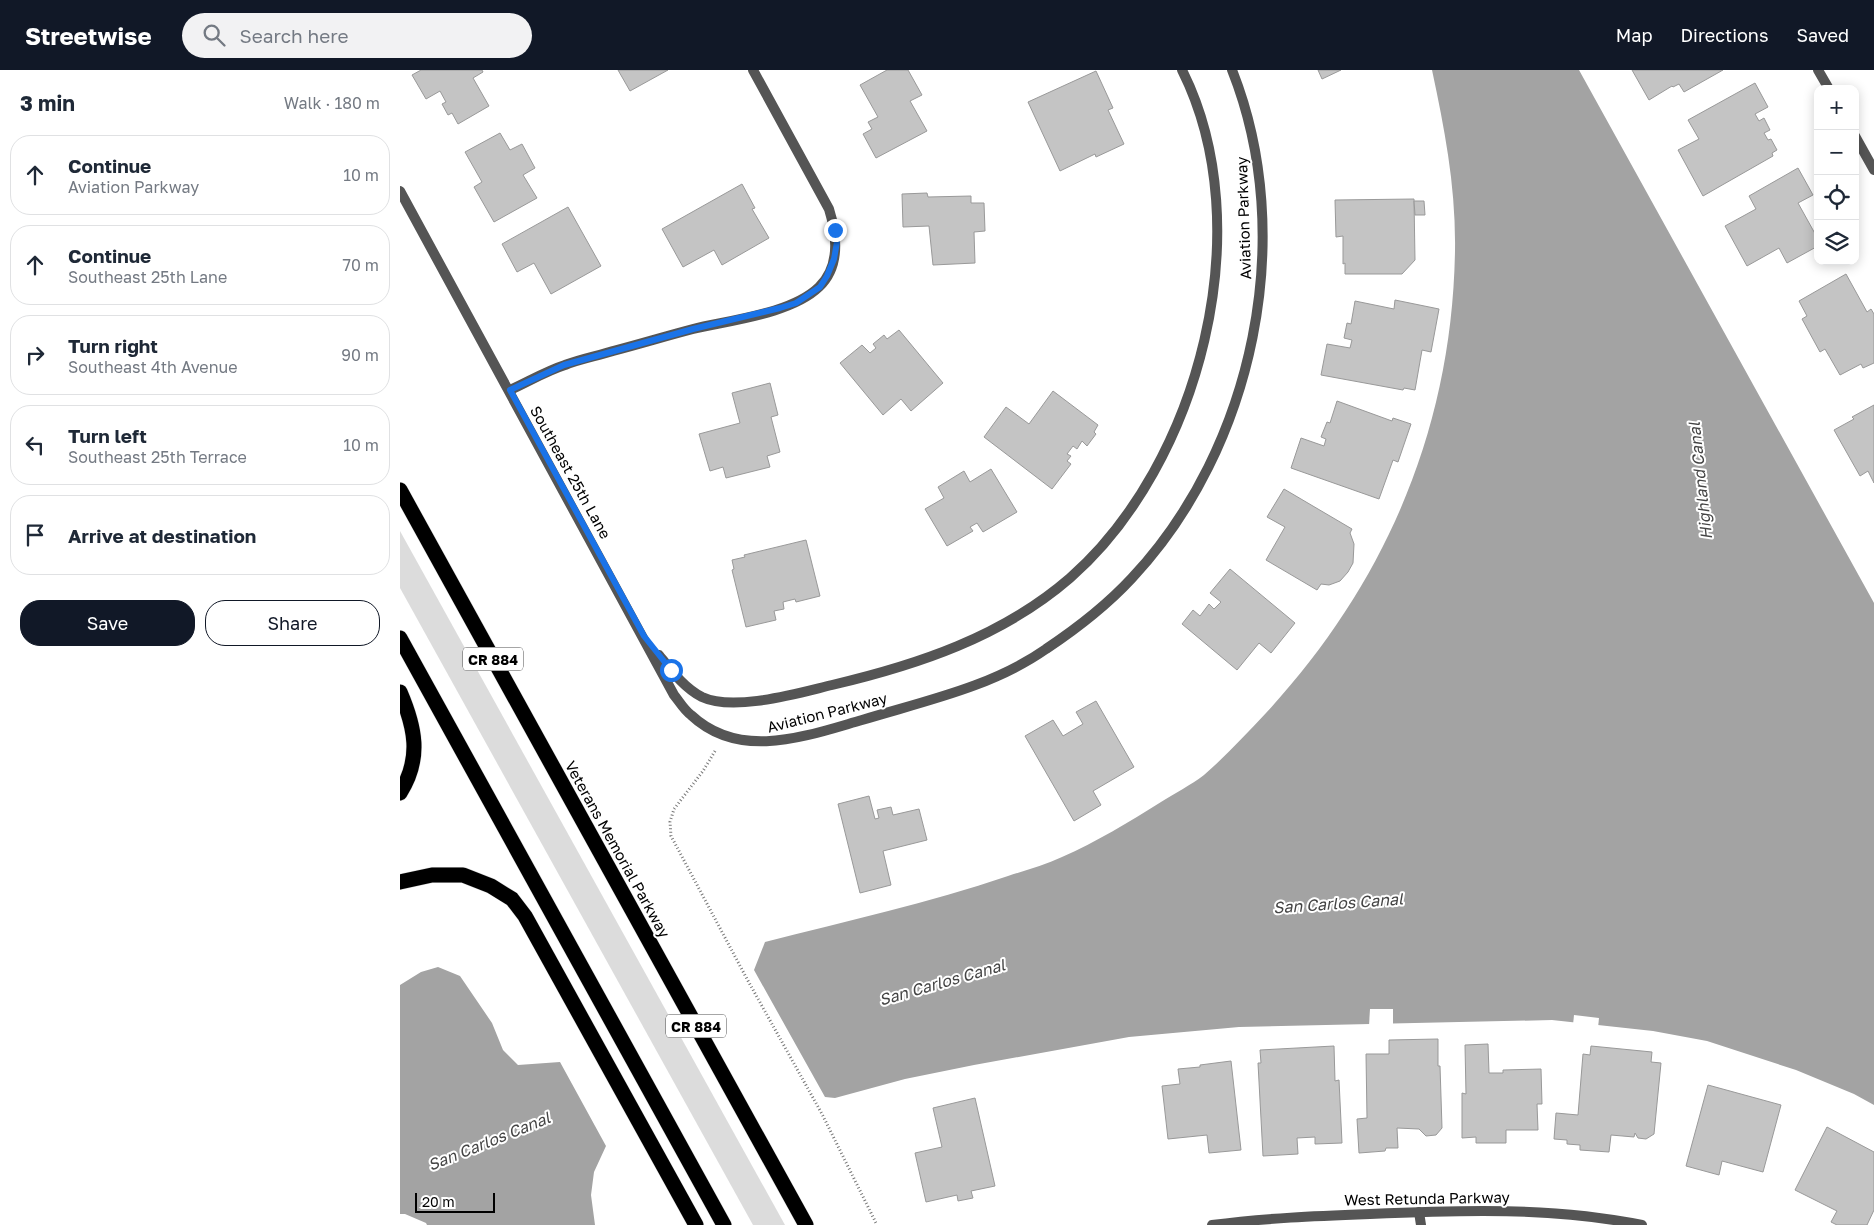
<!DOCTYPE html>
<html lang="en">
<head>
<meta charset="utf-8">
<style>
  :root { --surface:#fff; --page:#f2f2f3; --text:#1f2937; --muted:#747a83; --line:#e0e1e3; --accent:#111827 }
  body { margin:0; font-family:"Golos Text",sans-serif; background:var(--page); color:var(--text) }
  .controls { position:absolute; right:15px; top:15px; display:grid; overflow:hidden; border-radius:10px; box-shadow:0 2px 12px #0003 }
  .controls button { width:45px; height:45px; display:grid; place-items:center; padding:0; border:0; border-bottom:1px solid var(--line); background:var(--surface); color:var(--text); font:25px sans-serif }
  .scale { position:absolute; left:15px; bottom:12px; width:80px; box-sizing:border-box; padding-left:5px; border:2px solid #000; border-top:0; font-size:14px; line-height:18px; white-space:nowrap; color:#000; -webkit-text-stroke:4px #fff; paint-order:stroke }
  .stop { position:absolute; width:15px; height:15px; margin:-11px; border:4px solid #1a73e8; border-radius:50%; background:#fff }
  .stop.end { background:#1a73e8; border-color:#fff; box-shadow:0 1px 5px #0008 }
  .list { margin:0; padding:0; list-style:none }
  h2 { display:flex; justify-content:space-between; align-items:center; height:65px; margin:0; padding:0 20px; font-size:21px }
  h2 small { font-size:16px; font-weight:400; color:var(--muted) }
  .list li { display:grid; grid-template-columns:32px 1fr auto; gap:15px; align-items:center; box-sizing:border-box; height:80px; margin:0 10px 10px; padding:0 10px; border:1px solid var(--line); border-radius:20px }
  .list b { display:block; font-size:19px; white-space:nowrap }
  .list p { margin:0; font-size:16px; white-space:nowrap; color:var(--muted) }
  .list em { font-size:16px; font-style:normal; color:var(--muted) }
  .actions { display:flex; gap:10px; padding:15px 20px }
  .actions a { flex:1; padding:11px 0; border:1px solid var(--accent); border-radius:20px; text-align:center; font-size:18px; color:var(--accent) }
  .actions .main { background:var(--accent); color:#fff }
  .icon { flex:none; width:28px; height:28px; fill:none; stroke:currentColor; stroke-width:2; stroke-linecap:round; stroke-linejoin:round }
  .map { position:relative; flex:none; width:1474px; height:1155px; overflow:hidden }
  header { display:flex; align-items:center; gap:30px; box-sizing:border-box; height:70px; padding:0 25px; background:var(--accent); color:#fff }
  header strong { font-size:24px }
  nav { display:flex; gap:28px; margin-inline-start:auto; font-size:18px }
  .search { width:350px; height:45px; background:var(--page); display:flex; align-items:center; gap:12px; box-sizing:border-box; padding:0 18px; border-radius:28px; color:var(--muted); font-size:19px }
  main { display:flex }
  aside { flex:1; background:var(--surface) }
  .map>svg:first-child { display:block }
</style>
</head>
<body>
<header>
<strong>Streetwise</strong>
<div class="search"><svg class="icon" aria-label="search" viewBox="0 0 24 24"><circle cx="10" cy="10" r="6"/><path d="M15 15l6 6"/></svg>Search here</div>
<nav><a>Map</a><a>Directions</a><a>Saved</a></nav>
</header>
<main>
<aside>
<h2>3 min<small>Walk · 180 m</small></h2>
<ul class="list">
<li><svg class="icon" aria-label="ahead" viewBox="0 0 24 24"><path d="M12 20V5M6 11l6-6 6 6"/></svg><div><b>Continue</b><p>Aviation Parkway</p></div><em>10 m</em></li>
<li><svg class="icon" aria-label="ahead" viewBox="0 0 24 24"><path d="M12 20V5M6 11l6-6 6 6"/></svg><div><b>Continue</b><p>Southeast 25th Lane</p></div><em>70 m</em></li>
<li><svg class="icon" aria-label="right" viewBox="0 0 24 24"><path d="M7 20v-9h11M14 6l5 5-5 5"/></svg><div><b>Turn right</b><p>Southeast 4th Avenue</p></div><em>90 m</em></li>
<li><svg class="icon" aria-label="left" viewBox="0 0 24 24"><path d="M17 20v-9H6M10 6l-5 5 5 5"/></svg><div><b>Turn left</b><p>Southeast 25th Terrace</p></div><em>10 m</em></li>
<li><svg class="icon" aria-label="arrive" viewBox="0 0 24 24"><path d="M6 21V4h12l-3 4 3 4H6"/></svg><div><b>Arrive at destination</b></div></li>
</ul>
<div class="actions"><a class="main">Save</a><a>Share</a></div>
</aside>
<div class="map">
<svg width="1474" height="1155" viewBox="0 0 1474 1155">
  <rect width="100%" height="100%" fill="#fff"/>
  <!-- green -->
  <path fill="#dcdcdc" d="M0,461L385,1155H353L0,518Z"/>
  <!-- water -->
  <g fill="#a3a3a3">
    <path d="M1032,0H1179L1474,533V1035L1454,1024L1396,1000L1307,971L1253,961L1152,950L839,957L729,967L574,995L505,1009L435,1028L425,1027L354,900L365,872C446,851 529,833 608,806C626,800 645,795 662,787C696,772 729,752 761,732C775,723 791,715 804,705C826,686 846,664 866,643C986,513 1052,358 1055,181C1056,118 1045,61 1032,0Z"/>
    <path d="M38,897L60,906L92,953L103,980L118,995L160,992L206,1076L194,1102L191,1125L195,1155H27L26,1153L5,1144H0V915L21,902Z"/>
  </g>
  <!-- pier -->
  <g fill="#fff">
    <path d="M970,939H993V955L969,956Z"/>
    <path d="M1174,945L1199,948L1198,958L1173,955Z"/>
  </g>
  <!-- building -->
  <g fill="#c4c4c4" stroke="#999">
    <path d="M21,0H82L83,2L73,8L89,36L58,54L52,43L48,45L42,34L46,32L40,21L26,29L12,5Z"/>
    <path d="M218,0H268L230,21Z"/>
    <path d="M487,0H508L522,25L510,31L527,61L476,88L463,64L472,59L468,52L478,47L460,15Z"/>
    <path d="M918,0H941L922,9Z"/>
    <path d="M1232,0H1323L1284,22L1279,14L1273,17L1272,16L1249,30Z"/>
    <path d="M696,1L713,38L708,40L724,74L696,87L695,84L660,101L628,32Z"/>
    <path d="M1355,13L1368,37L1355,44L1359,51L1364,48L1370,60L1364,63L1368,70L1371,69L1377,80L1372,83L1373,86L1303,126L1278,80L1299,69L1288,50Z"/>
    <path d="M100,63L110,80L122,74L135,98L123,105L137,128L94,152L74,117L82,112L65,82Z"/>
    <path d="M1398,98L1413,125L1398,133L1418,169V176L1387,193L1379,178L1347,196L1325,156L1356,139L1349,126Z"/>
    <path d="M342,114L355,138L352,139L369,168L322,195L314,180L283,197L262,159Z"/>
    <path d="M527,123L528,127L571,126V133H584L585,161L574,162L575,193L533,195L529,156L503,157L502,124Z"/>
    <path d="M1014,129L1015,190L1002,204H945V193L943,194V166L936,167L935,130Z"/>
    <path d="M1014,131H1024L1025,145H1015Z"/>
    <path d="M168,137L201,196L151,224L134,193L117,202L102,174Z"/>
    <path d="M1446,204L1467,242L1471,239L1474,244V293L1463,298L1461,294L1440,305L1425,279L1420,282L1402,249L1407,246L1399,231Z"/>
    <path d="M995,230L1039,239L1031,282L1022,280L1015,320L1004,318L1003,320L921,305L927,274L950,278L952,270L944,268L947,253L951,254L955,231L994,239Z"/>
    <path d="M499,260L543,313L511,341L501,329L483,345L440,293L462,275L470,283L476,278L473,274L484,265L487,269Z"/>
    <path d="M370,313L378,345L371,347L380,382L367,386L370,397L326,408L323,397L310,401L299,364L340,353L332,323Z"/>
    <path d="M653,321L698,355L694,362L696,364L687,376L682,371L677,379L673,376L667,384L671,386L667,391L671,394L652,419L584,367L606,337L629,354Z"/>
    <path d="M937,331L992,351L993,348L1011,354L998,392L993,390L979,429L891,398L901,368L924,376L926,369L921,367L927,352L930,353Z"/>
    <path d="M1474,335V413L1468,401L1460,406L1434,360L1454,349L1452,347Z"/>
    <path d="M591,399L617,442L583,462L577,453L570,457L573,461L547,476L525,439L544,428L538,417L564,401L570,412Z"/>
    <path d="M884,419L952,459L950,463L954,474L953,493L948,502L940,511L929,515L921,514L917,520L866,490L885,457L867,447Z"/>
    <path d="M406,470L420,526L396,532L395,529L383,532L384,539L374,541L376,550L346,557L332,500L334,499L332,490L345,487L344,485Z"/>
    <path d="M830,499L895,553L871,583L859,573L837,600L782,554L793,540L800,546L809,534L814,539L821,532L810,523Z"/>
    <path d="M696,631L734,697L693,721L701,735L674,751L625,666L653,650L663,666L683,654L676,642Z"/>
    <path d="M469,726L475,749L479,748L477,740L491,737L493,745L519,739L527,770L483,781L491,815L460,823L438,734Z"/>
    <path d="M1038,969V996H1040L1042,1058L1036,1065L1026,1066L1019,1059L997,1058L998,1078H986L985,1081L959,1083L957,1049L967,1048L966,984H989V970Z"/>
    <path d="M1088,974L1089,1003H1103V1000L1141,999L1142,1034H1137L1138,1060H1106V1073H1076V1067L1062,1068V1023L1066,1024L1065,975Z"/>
    <path d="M934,976L935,1011L939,1010L942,1073L915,1074V1067L897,1068L898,1084L863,1086L858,993H861L860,980Z"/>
    <path d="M1191,976L1252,982L1251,992L1261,993L1254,1064L1246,1069L1238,1068L1235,1063L1234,1067L1211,1065L1209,1082L1180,1080V1075L1167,1074V1070L1154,1069L1156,1043L1178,1045L1183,984L1190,985Z"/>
    <path d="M831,991L841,1080L809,1083L807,1065L768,1069L762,1016L780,1014L778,999L800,997V995Z"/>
    <path d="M1308,1015L1381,1035L1363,1102L1322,1091L1319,1105L1286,1096Z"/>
    <path d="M575,1028L595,1116L571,1121L573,1128L558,1131L557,1125L526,1132L515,1083L542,1077L533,1038Z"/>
    <path d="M1427,1057L1474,1082V1140L1467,1155H1437L1431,1152L1437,1141L1395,1120Z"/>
  </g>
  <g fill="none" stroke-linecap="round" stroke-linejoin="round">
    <!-- highway casing -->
    <g stroke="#dbdbdb" stroke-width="16">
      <g id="highway">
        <path d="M0,420L406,1155"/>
        <path d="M0,568L324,1155"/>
        <path d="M0,622C15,657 22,688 0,723"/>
        <path d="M0,812L32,805H63L91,816L112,829L125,846L296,1155"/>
      </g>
    </g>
    <!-- path -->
    <path stroke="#777" stroke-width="3" stroke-dasharray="1 2.5" stroke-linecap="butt" d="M315,681L303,701L274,739L270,752L271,766L347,909L422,1044L477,1155"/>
    <!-- street -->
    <g stroke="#555" stroke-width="10">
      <path d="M1418,0L1429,19"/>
      <path d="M1455,66L1474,100"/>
      <path d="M0,121L274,625C279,631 284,640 291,645C340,691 406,666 462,650C524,631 592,617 646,579C676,559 707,535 732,508C854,378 898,166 832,0"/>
      <path d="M110,320C128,312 146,301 165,295C180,289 197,286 213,281C240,274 266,266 293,259C330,250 391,244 419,217C441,196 437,165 429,139L353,0"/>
      <path d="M259,585C271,600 284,618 302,627C334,642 398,623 432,615C517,595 602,567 670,508C800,394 861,157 782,0"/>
      <path d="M1019,1142L1021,1155"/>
      <path d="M812,1155C864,1148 917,1146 970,1144C1061,1140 1153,1137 1242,1155"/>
    </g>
    <!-- highway -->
    <use href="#highway" stroke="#000" stroke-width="15"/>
  </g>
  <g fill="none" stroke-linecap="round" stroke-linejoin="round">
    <!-- route -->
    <path stroke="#1a73e8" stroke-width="6" d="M271,600L244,566L110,320L164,295L293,259L380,238L396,233L420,217L427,206L434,189L437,172L435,160"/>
  </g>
  <g text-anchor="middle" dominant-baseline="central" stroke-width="4" stroke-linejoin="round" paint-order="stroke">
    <!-- shield labels -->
    <g fill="#fff" stroke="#4c4c4c" stroke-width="1">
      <rect x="63" y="577.5" width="60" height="23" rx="4"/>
      <rect x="266" y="944.5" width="60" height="23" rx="4"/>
    </g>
    <g font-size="14" font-weight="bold" fill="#000">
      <text x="93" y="589">CR 884</text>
      <text x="296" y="956">CR 884</text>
    </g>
    <!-- street labels -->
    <g font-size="15" fill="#000" stroke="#fff">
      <text transform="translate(843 148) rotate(-92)">Aviation Parkway</text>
      <text transform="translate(171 402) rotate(61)">Southeast 25th Lane</text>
      <text transform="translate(427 642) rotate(-14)">Aviation Parkway</text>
      <text transform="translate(218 779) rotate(61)">Veterans Memorial Parkway</text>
      <text transform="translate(1027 1128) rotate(-1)">West Retunda Parkway</text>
    </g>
    <!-- water labels -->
    <g font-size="16" font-style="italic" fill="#444" stroke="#fff">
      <text transform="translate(1300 411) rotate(-96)">Highland Canal</text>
      <text transform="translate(938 833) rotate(-4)">San Carlos Canal</text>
      <text transform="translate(542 912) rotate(-16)">San Carlos Canal</text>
      <text transform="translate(89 1071) rotate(-22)">San Carlos Canal</text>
    </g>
  </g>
</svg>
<div class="controls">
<button>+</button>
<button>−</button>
<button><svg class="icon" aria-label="locate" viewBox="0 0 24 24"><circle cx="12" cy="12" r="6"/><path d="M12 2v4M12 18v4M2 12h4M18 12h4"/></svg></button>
<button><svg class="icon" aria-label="layers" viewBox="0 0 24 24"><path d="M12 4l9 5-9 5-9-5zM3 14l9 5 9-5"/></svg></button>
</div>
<div class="scale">20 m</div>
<div class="stop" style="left:271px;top:600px"></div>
<div class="stop end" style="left:435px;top:160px"></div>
</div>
</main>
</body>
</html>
